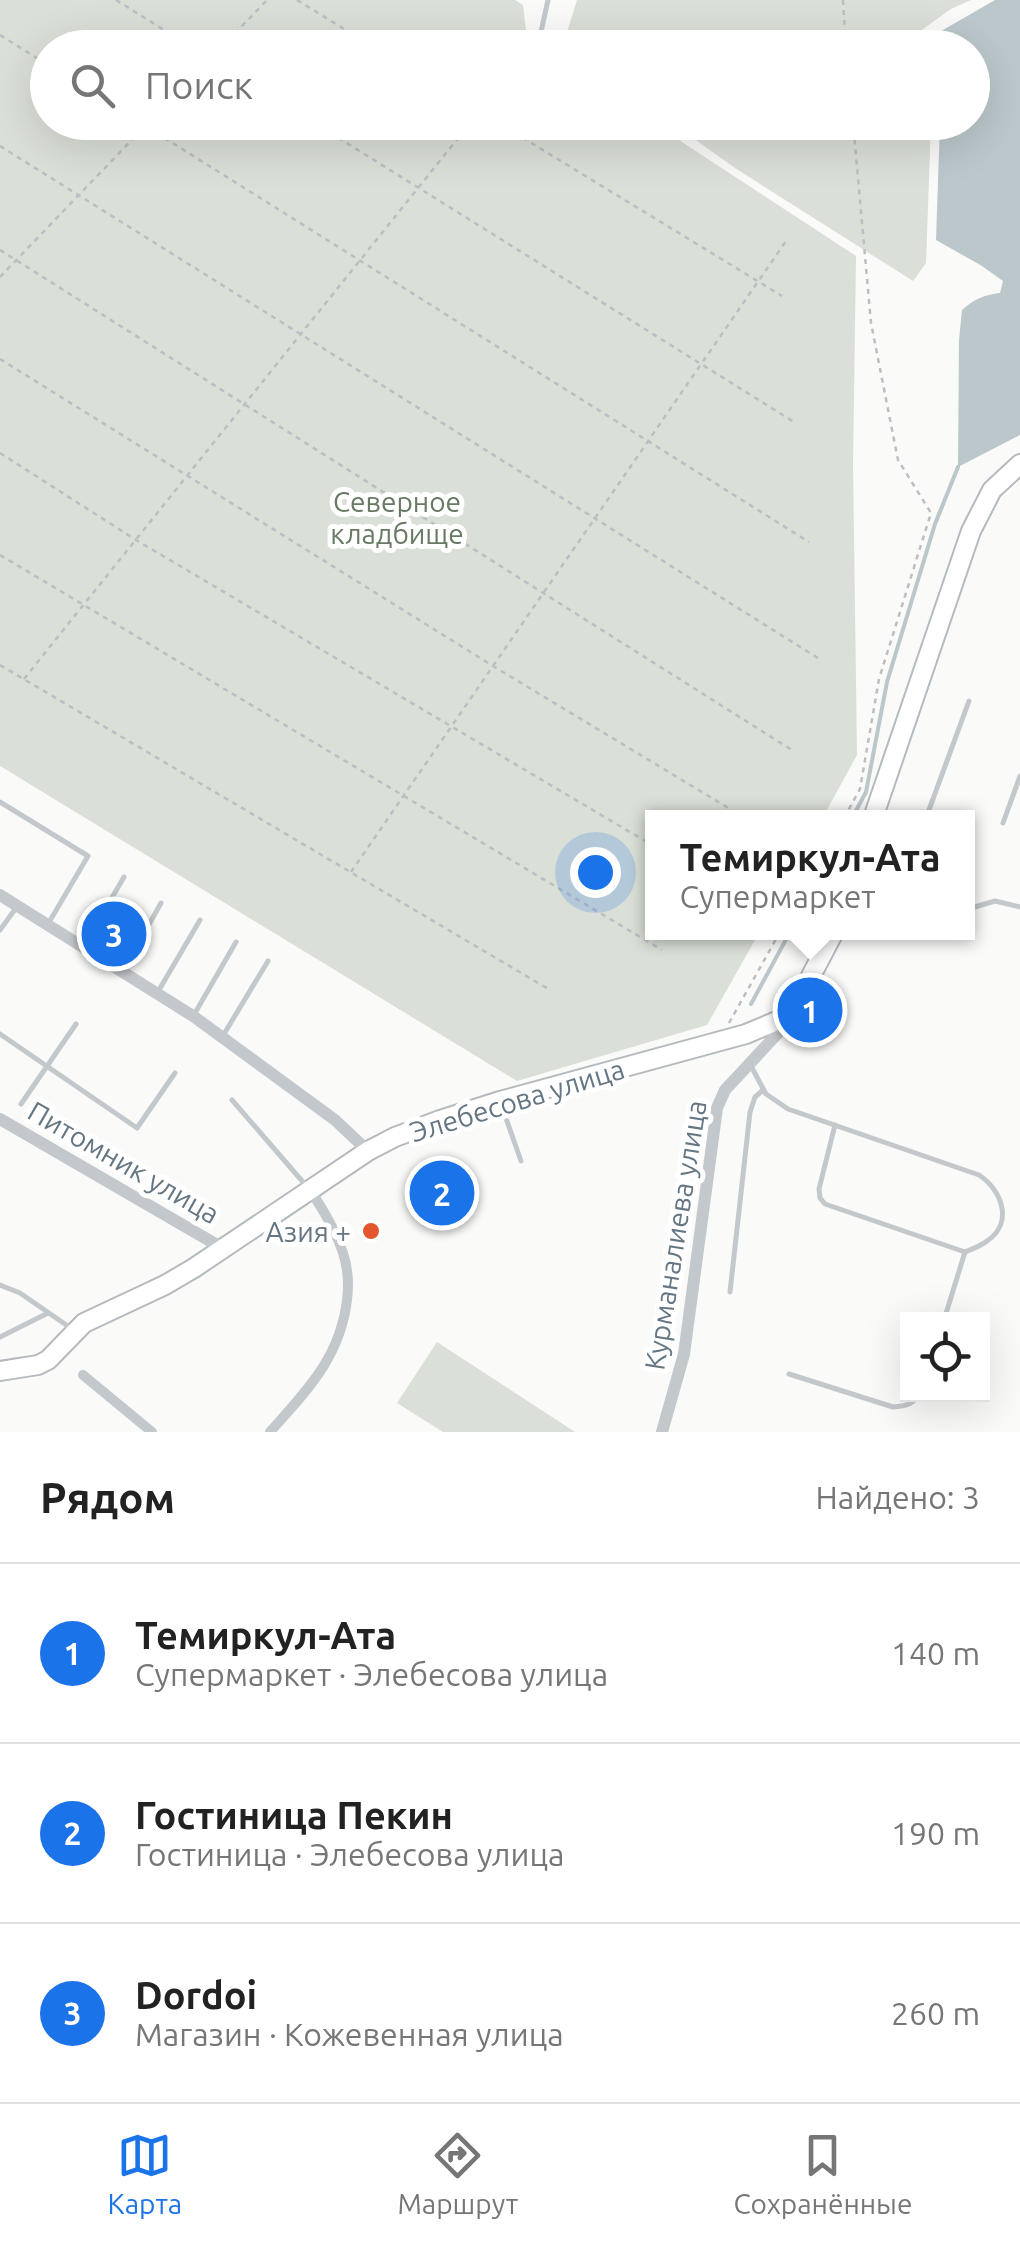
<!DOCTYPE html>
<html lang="ru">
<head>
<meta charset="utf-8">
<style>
  :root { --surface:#fff; --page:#f2f2f2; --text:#222; --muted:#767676; --line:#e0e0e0; --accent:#1a73e8 }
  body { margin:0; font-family:Ubuntu,sans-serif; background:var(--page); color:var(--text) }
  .controls { position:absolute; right:30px; bottom:30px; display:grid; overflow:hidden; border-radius:0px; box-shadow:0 10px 40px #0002 }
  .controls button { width:90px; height:90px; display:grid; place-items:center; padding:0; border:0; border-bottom:2px solid var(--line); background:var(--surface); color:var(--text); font:50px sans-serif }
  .you { position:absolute; left:595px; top:872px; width:35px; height:35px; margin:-25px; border:8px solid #fff; border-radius:50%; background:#1a73e8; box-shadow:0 0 0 15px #1a73e833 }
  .badge { display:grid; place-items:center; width:65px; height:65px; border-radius:50%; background:var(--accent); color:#fff; font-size:32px; font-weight:700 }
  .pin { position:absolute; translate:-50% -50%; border:5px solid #fff; box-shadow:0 2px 10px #0006 }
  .popup { position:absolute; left:645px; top:810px; width:330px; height:130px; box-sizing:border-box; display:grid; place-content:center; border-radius:0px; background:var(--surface); filter:drop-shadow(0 2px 8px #0005); font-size:32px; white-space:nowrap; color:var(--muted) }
  .popup b { font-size:38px; color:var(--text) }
  .popup::after { content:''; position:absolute; left:50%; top:100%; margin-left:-20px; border:20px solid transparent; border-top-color:var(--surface) }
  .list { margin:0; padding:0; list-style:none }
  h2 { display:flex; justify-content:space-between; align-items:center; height:130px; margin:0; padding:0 40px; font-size:42px }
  h2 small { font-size:32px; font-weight:400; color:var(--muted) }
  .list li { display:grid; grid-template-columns:65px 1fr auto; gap:30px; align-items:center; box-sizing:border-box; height:180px; padding:0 40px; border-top:2px solid var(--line) }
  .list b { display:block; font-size:38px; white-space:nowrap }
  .list p { margin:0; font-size:32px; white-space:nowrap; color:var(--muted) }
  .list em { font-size:32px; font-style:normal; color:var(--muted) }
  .icon { flex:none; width:55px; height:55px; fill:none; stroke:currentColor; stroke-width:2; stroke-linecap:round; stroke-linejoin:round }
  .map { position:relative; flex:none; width:1020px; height:1432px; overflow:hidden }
  .search { position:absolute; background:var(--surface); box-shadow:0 10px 40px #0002; left:30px; right:30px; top:30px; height:110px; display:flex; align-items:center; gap:25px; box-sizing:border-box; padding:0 35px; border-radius:55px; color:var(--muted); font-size:38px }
  .sheet { height:670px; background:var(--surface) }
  nav { display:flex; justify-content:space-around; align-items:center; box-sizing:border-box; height:140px; border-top:2px solid var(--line); background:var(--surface); font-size:28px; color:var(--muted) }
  nav a { display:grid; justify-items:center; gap:5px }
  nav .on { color:var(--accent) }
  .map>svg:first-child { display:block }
</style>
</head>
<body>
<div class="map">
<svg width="1020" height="1432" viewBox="0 0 1020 1432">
  <rect width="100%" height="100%" fill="#fafaf8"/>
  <!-- green -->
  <g fill="#dadfd7">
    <path d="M0,0H515L523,5L527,40L539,47L48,48V122L653,123L856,256L853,464L857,755L823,817L652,818V932L759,933L707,1025L517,1081L0,766Z"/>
    <path d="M577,0H971L951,9L905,42L907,47H566L563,45Z"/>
    <path d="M672,123H931L926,263L913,281L735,168Z"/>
    <path d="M437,1342L575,1432H443L397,1403Z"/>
  </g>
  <!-- water -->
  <path fill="#bbc7cb" d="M995,0H1020V435L958,467L959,340L962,310C974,299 984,295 1000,293L1003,281L982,266L936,240L940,123L972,122V48H918L917,45Z"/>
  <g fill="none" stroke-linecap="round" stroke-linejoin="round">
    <!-- stream -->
    <g stroke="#bbc7cb" stroke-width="4">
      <path d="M852,818L866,792L887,682L935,524L958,467"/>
      <path d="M751,1004L790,932"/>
    </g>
    <!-- primary casing -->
    <g stroke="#b5babe" stroke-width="22">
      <g id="primary">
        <path d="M873,818L971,531L992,490L1020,464"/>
        <path d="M0,1371L38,1365L48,1360L84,1323L165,1285L194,1268L368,1151L395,1137L440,1120L500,1101L746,1034L796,1013L812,974L834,932"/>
      </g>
    </g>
    <!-- path -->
    <g stroke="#bbbfc2" stroke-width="2.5" stroke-dasharray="5 5" stroke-linecap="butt">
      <path d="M116,0L193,48"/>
      <path d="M297,0L375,48"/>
      <path d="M843,0L846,48"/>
      <path d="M0,35L48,65"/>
      <path d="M221,48L267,0"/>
      <path d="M139,122L809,542"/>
      <path d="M313,122L794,422"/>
      <path d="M497,122L782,296"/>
      <path d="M0,146L821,660"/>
      <path d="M0,250L795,752"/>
      <path d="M0,277L149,122"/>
      <path d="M0,359L493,666L745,818"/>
      <path d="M0,453L136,540L652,845"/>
      <path d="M0,555L662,950"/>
      <path d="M0,665L550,990"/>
      <path d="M24,679L471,122"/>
      <path d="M844,818L860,789L879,679L931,513L898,460L871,323L853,122"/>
      <path d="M351,872L786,241"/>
      <path d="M729,1023L780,932"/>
    </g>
    <!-- service -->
    <g stroke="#c3c8cc" stroke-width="5">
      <path d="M531,48L541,32L548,0"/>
      <path d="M0,802L88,856L48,924"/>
      <path d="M926,818L969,701"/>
      <path d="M1003,823L1020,776"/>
      <path d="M968,909L995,901L1020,907"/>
      <path d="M0,930L16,908"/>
      <path d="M85,944L124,877"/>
      <path d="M124,969L161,903"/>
      <path d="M159,990L200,920"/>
      <path d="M195,1013L236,942"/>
      <path d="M0,1034L137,1128L175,1073"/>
      <path d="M224,1034L268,961"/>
      <path d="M751,1066L766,1094L788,1109L979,1175C1002,1190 1014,1223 987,1241C981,1246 972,1249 965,1252L825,1204L820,1198L819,1189L835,1125"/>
      <path d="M232,1100L309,1189"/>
      <path d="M21,1104L76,1024"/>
      <path d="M501,1104L521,1161"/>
      <path d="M0,1285L20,1293L72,1329"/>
      <path d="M730,1292L750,1112L755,1097L763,1090"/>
      <path d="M944,1320L965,1252"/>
      <path d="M0,1337L48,1313"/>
      <path d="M789,1374L893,1407C905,1406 913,1405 919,1394"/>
    </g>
    <!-- minor -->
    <g stroke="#c3c8cc" stroke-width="10">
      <path d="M83,1375L152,1432"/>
      <path d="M270,1432C307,1390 340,1358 347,1300C349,1284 348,1268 343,1253C336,1231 323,1210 311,1191"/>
    </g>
    <!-- tertiary -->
    <g stroke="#c3c8cc" stroke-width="12">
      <path d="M0,895L193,1016L335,1120L368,1151"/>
      <path d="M0,1119L224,1249"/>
      <path d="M662,1432L684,1354L717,1108L725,1090L792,1018"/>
    </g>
    <!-- primary -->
    <use href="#primary" stroke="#fff" stroke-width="18"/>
  </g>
  <!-- markers -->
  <circle fill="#e4572e" stroke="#fff" stroke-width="4" cx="371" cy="1231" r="10"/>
  <g text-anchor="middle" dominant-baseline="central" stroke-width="10" stroke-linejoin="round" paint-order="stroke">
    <!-- park labels -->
    <g font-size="28" fill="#687a64" stroke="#fff">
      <text x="397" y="501">Северное<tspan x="397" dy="32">кладбище</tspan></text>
    </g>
    <!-- street labels -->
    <g font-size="28" fill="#657683" stroke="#fff">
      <text transform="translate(517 1100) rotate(-17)">Элебесова улица</text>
      <text transform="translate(124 1162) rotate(30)">Питомник улица</text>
      <text transform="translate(675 1235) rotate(-81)">Курманалиева улица</text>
    </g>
    <!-- poi labels -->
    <g font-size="28" fill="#657683" stroke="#fff" text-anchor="end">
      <text x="351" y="1231">Азия +</text>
    </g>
  </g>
</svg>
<div class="controls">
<button><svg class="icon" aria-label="locate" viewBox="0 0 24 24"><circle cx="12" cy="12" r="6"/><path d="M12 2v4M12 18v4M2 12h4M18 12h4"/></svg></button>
</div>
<div class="you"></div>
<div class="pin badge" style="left:810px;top:1010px">1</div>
<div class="popup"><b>Темиркул-Ата</b>Супермаркет</div>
<div class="pin badge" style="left:442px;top:1193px">2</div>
<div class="pin badge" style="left:114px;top:934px">3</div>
<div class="search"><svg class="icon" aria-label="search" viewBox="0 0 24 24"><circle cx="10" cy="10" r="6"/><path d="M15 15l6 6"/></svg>Поиск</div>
</div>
<section class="sheet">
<h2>Рядом<small>Найдено: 3</small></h2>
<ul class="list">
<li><span class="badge">1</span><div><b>Темиркул-Ата</b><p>Супермаркет · Элебесова улица</p></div><em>140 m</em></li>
<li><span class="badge">2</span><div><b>Гостиница Пекин</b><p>Гостиница · Элебесова улица</p></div><em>190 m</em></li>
<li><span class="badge">3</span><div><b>Dordoi</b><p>Магазин · Кожевенная улица</p></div><em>260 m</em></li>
</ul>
</section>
<nav>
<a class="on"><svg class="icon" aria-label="map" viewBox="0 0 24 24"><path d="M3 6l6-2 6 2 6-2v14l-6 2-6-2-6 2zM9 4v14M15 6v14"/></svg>Карта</a>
<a><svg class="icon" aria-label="directions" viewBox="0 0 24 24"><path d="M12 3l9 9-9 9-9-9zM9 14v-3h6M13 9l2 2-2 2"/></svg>Маршрут</a>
<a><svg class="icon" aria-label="saved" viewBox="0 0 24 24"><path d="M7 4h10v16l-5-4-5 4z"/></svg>Сохранённые</a>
</nav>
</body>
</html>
